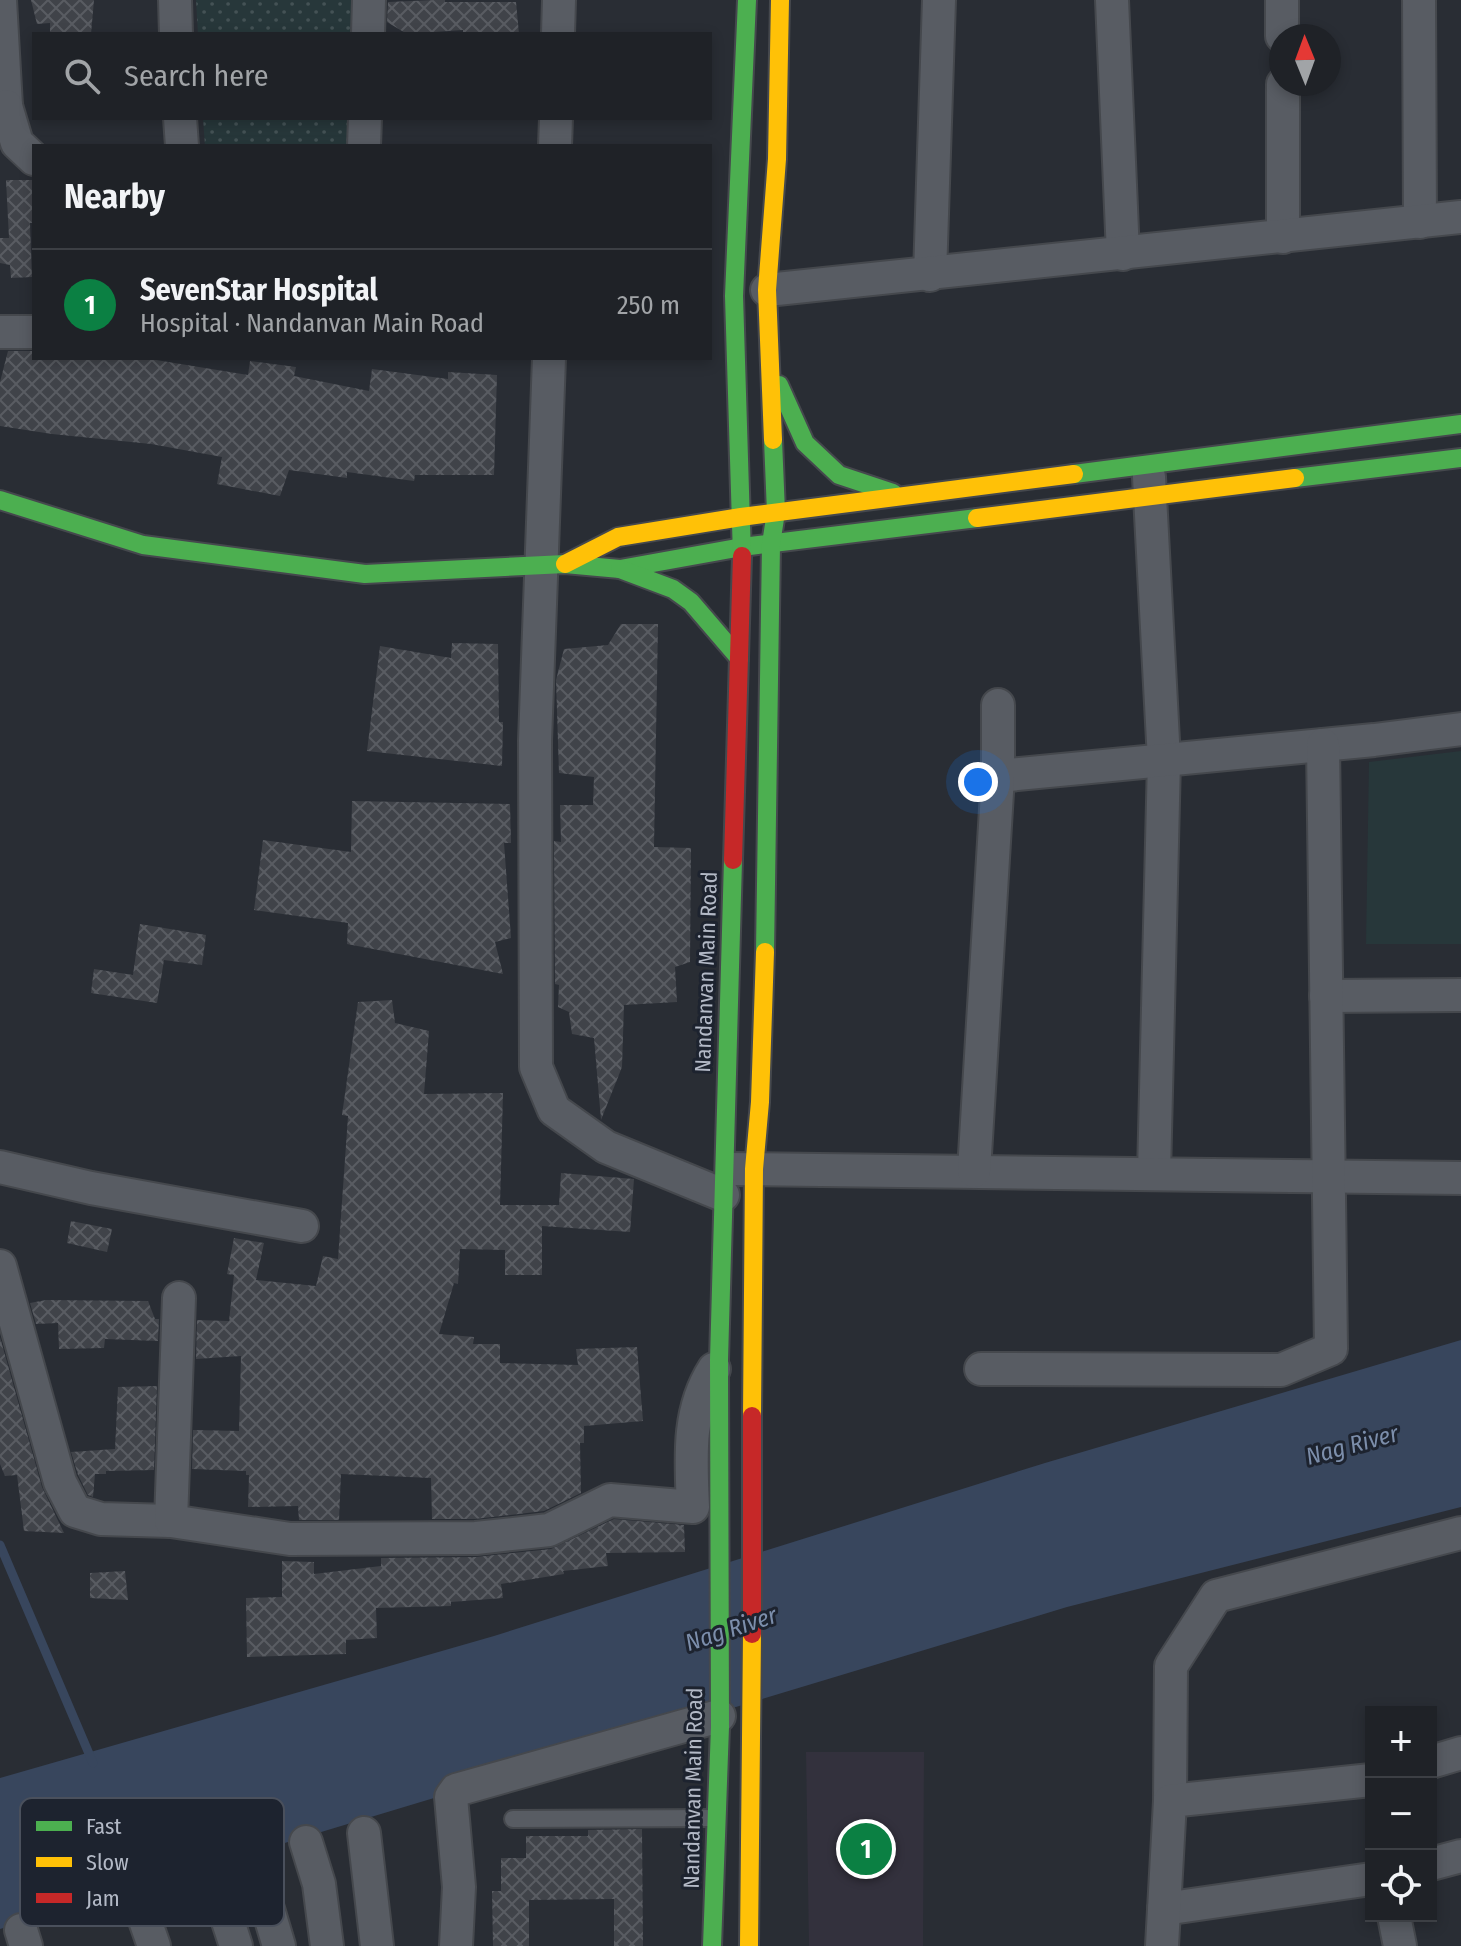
<!DOCTYPE html>
<html lang="en">
<head>
<meta charset="utf-8">
<style>
  :root { --surface:#1f2227; --page:#2c2f33; --text:#f1f3f6; --muted:#a1a4a7; --line:#3c3f44; --accent:#0b8043 }
  body { margin:0; font-family:"Fira Sans Condensed",sans-serif; background:var(--page); color:var(--text) }
  .controls { position:absolute; right:24px; bottom:24px; display:grid; overflow:hidden; border-radius:0px; box-shadow:0 4px 12px #0003 }
  .controls button { width:72px; height:72px; display:grid; place-items:center; padding:0; border:0; border-bottom:2px solid var(--line); background:var(--surface); color:var(--text); font:40px sans-serif }
  .compass { position:absolute; left:1269px; top:24px; width:72px; height:72px; border-radius:50%; background:var(--surface); box-shadow:0 4px 12px #0003; rotate:359deg }
  .you { position:absolute; left:978px; top:782px; width:28px; height:28px; margin:-20px; border:6px solid #fff; border-radius:50%; background:#1a73e8; box-shadow:0 0 0 12px #1a73e833 }
  .badge { display:grid; place-items:center; width:52px; height:52px; border-radius:50%; background:var(--accent); color:#fff; font-size:26px; font-weight:700 }
  .pin { position:absolute; translate:-50% -50%; border:4px solid #fff; box-shadow:0 2px 8px #0006 }
  .list { margin:0; padding:0; list-style:none }
  h2 { display:flex; justify-content:space-between; align-items:center; height:104px; margin:0; padding:0 32px; font-size:34px }
  h2 small { font-size:26px; font-weight:400; color:var(--muted) }
  .list li { display:grid; grid-template-columns:52px 1fr auto; gap:24px; align-items:center; box-sizing:border-box; height:112px; padding:0 32px; border-top:2px solid var(--line) }
  .list b { display:block; font-size:30px; white-space:nowrap }
  .list p { margin:0; font-size:26px; white-space:nowrap; color:var(--muted) }
  .list em { font-size:26px; font-style:normal; color:var(--muted) }
  .icon { flex:none; width:44px; height:44px; fill:none; stroke:currentColor; stroke-width:2; stroke-linecap:round; stroke-linejoin:round }
  .map { position:relative; flex:none; width:1461px; height:1946px; overflow:hidden }
  .search { position:absolute; background:var(--surface); box-shadow:0 4px 12px #0003; left:32px; top:32px; width:680px; height:88px; display:flex; align-items:center; gap:20px; box-sizing:border-box; padding:0 28px; border-radius:0px; color:var(--muted); font-size:30px }
  .panel { position:absolute; background:var(--surface); box-shadow:0 4px 12px #0003; left:32px; top:144px; width:680px; height:216px; border-radius:0px }
  .map>svg:first-child { display:block }
</style>
</head>
<body>
<div class="map">
<svg width="1461" height="1946" viewBox="0 0 1461 1946">
  <defs>
    <pattern id="park-dots" width="8" height="8" patternUnits="userSpaceOnUse" patternTransform="scale(2)"><rect width="8" height="8" fill="#27373a"/><path d="M2 2h.1M6 6h.1" fill="none" stroke="#445255" stroke-width="1.8" stroke-linecap="round"/></pattern>
    <pattern id="building-cross-hatch" width="8" height="8" patternUnits="userSpaceOnUse" patternTransform="scale(2)"><rect width="8" height="8" fill="#404349"/><path d="M0 0l8 8M0 8l8-8" fill="none" stroke="#595c62"/></pattern>
  </defs>
  <rect width="100%" height="100%" fill="#292d34"/>
  <!-- medical -->
  <path fill="#33313d" d="M806,1752H924L923,1946H809Z"/>
  <!-- park -->
  <g fill="url(#park-dots)">
    <path d="M196,0H352L351,34H198Z"/>
    <path d="M203,118H348L347,146H205Z"/>
  </g>
  <!-- garden -->
  <path fill="#27373a" d="M1461,751V944H1366L1369,762Z"/>
  <!-- water -->
  <path fill="#38465d" d="M1461,1340V1507L1067,1607L0,1929V1778L494,1636L1045,1463Z"/>
  <g fill="none" stroke-linecap="round" stroke-linejoin="round">
    <!-- stream -->
    <path stroke="#38465d" stroke-width="9" d="M0,1545L93,1763"/>
  </g>
  <!-- building -->
  <g fill="url(#building-cross-hatch)">
    <path d="M31,0H94L91,34H50V23L37,24Z"/>
    <path d="M435,0H445V2H516L519,34H463V30L407,34L387,22L388,2Z"/>
    <path d="M6,180H34V223H30L32,277L11,278L10,265L0,263V238H9Z"/>
    <path d="M8,351H34V358H144L248,375L250,361L296,367L294,376L369,391L372,369L448,379V372L497,375L494,475H415L414,481L347,472V478L289,470L280,496L217,484L222,457L151,444L52,434L0,426V382Z"/>
    <path d="M621,624H658L654,847L691,848L690,962L675,967L677,1002L624,1005L622,1067L601,1120L594,1038L572,1034L569,1012L558,1007L559,985L555,984L554,841L561,842L560,805H593L594,777L559,773L556,680L564,649L608,645Z"/>
    <path d="M452,643L498,644L499,722H503L502,766L367,751L380,646L451,658Z"/>
    <path d="M352,801L510,804L511,843H504L511,938L495,942L503,974L347,944L348,923L254,910L263,840L351,852Z"/>
    <path d="M140,924L206,935L202,965L164,960L157,1003L91,993L94,969L133,975Z"/>
    <path d="M392,1000L395,1023L429,1031L424,1094L503,1093L500,1205H559L561,1173L634,1179L630,1232L542,1226V1275H505V1250L460,1249L458,1284L454,1283L439,1334L474,1337L473,1344H500V1363L578,1365L576,1349L637,1347L643,1421L584,1426V1443H580L581,1493L544,1511L475,1519H432L431,1478L341,1474L339,1520H299L298,1506L248,1507L249,1475H246V1471L192,1469L193,1430L239,1431L241,1356L196,1359L197,1320L229,1321L234,1275L227,1274L234,1238L264,1243L256,1280L316,1286L323,1256L338,1259L348,1116L342,1115L358,1002Z"/>
    <path d="M71,1221L112,1229L107,1252L67,1243Z"/>
    <path d="M46,1300L148,1301L155,1319H159L158,1341L105,1339L104,1348L59,1349L58,1323L36,1324L30,1303Z"/>
    <path d="M0,1337L42,1487L64,1533L24,1531L17,1475L5,1476L0,1464Z"/>
    <path d="M157,1386L154,1470L106,1471V1474H95L93,1497L88,1495L78,1475L71,1452L115,1449L118,1387Z"/>
    <path d="M614,1519L684,1525L685,1552L606,1553L608,1566L563,1571L564,1574L501,1584L503,1598L451,1602V1606L376,1608L377,1638L346,1640V1654L247,1657L246,1598L282,1597V1561L314,1562V1574L381,1566V1558L476,1557L551,1549Z"/>
    <path d="M125,1571L128,1600L90,1598V1573Z"/>
    <path d="M642,1829L643,1946H614V1899L529,1900V1946H493L492,1891H501V1858H526V1836H588V1830Z"/>
  </g>
  <g fill="none" stroke-linecap="round" stroke-linejoin="round">
    <!-- lane casing -->
    <g stroke="#45484d" stroke-width="20">
      <path id="lane" d="M513,1819L715,1818"/>
    </g>
    <!-- street casing -->
    <g stroke="#45484d" stroke-width="36">
      <g id="street">
        <path d="M175,0L176,34"/>
        <path d="M1112,0L1123,254"/>
        <path d="M1282,0V36"/>
        <path d="M1419,0L1420,222"/>
        <path d="M368,34L369,0"/>
        <path d="M558,34L559,0"/>
        <path d="M1283,84V237"/>
        <path d="M0,106H6L0,0"/>
        <path d="M6,106L17,143L34,159"/>
        <path d="M180,118L182,146"/>
        <path d="M364,146L365,118"/>
        <path d="M555,146L556,118"/>
        <path d="M930,275L939,0"/>
        <path d="M767,290L1461,217"/>
        <path d="M0,332H34"/>
        <path d="M549,358L535,741L536,1067L554,1110L606,1147L723,1195"/>
        <path d="M1149,477L1164,760L1154,1174"/>
        <path d="M998,776L1374,740L1461,729"/>
        <path d="M1326,996L1461,995"/>
        <path d="M0,1167L91,1188L302,1226"/>
        <path d="M732,1169L1461,1178"/>
        <path d="M974,1171L998,776V705"/>
        <path d="M0,1266L60,1482L75,1511L101,1519L171,1521"/>
        <path d="M179,1298L171,1521L290,1539L476,1538L549,1530L610,1500L693,1507C691,1458 687,1411 714,1369"/>
        <path d="M981,1369L1281,1370L1331,1349L1323,745"/>
        <path d="M1431,1762L1461,1753"/>
        <path d="M1170,1801L1171,1666L1216,1596L1461,1533"/>
        <path d="M364,1833L377,1946"/>
        <path d="M306,1842L319,1884L327,1946"/>
        <path d="M253,1859L279,1946"/>
        <path d="M1431,1864L1461,1856"/>
        <path d="M213,1875L236,1946"/>
        <path d="M140,1906L154,1946"/>
        <path d="M1164,1909L1371,1879"/>
        <path d="M1394,1916L1400,1946"/>
        <path d="M21,1930L26,1946"/>
        <path d="M456,1946L459,1887L451,1797L456,1790L719,1716"/>
        <path d="M1162,1946L1170,1801L1371,1780"/>
      </g>
    </g>
    <!-- fast casing -->
    <g stroke="#45484d" stroke-width="22">
      <g id="fast">
        <path d="M779,385L805,443L839,475L893,493"/>
        <path d="M1074,474L1461,424"/>
        <path d="M1295,478L1461,458"/>
        <path d="M0,500L143,545L365,574L565,564L620,569L742,547L977,518"/>
        <path d="M742,556L734,296L747,0"/>
        <path d="M620,569L673,589L691,602L739,658"/>
        <path d="M765,952L771,544L776,512L773,440"/>
        <path d="M712,1946L720,1727L719,1360L733,860"/>
      </g>
    </g>
    <!-- slow casing -->
    <g stroke="#45484d" stroke-width="22">
      <g id="slow">
        <path d="M773,440L767,290L777,159L780,0"/>
        <path d="M977,518L1295,478"/>
        <path d="M565,564L618,537L741,517L1074,474"/>
        <path d="M752,1416L754,1169L760,1102L765,952"/>
        <path d="M749,1946L752,1634"/>
      </g>
    </g>
    <!-- jam casing -->
    <g stroke="#45484d" stroke-width="22">
      <g id="jam">
        <path d="M733,860L742,556"/>
        <path d="M752,1416V1634"/>
      </g>
    </g>
    <!-- lane -->
    <use href="#lane" stroke="#585c63" stroke-width="16"/>
    <!-- street -->
    <use href="#street" stroke="#585c63" stroke-width="32"/>
    <!-- fast -->
    <use href="#fast" stroke="#4caf50" stroke-width="18"/>
    <!-- slow -->
    <use href="#slow" stroke="#ffc107" stroke-width="18"/>
    <!-- jam -->
    <use href="#jam" stroke="#c62828" stroke-width="18"/>
  </g>
  <g text-anchor="middle" dominant-baseline="central" stroke-width="6" stroke-linejoin="round" paint-order="stroke">
    <!-- street labels -->
    <g font-size="22" fill="#b3b9c6" stroke="#1d232f">
      <text transform="translate(706 972) rotate(-88)">Nandanvan Main Road</text>
      <text transform="translate(693 1788) rotate(-89)">Nandanvan Main Road</text>
    </g>
    <!-- water labels -->
    <g font-size="24" font-style="italic" fill="#7c8eab" stroke="#1d232f">
      <text transform="translate(1352 1445) rotate(-15)">Nag River</text>
      <text transform="translate(731 1629) rotate(-18)">Nag River</text>
    </g>
  </g>
  <!-- legend -->
  <rect x="20" y="1798" width="264" height="128" rx="12" fill="#1d232f" stroke="#4a505c" stroke-width="2"/>
  <rect x="36" y="1821" width="36" height="10" fill="#4caf50"/>
  <rect x="36" y="1857" width="36" height="10" fill="#ffc107"/>
  <rect x="36" y="1893" width="36" height="10" fill="#c62828"/>
  <g font-size="22" fill="#b3b9c6">
    <text x="86" y="1834">Fast</text>
    <text x="86" y="1870">Slow</text>
    <text x="86" y="1906">Jam</text>
  </g>
</svg>
<div class="controls">
<button>+</button>
<button>−</button>
<button><svg class="icon" aria-label="locate" viewBox="0 0 24 24"><circle cx="12" cy="12" r="6"/><path d="M12 2v4M12 18v4M2 12h4M18 12h4"/></svg></button>
</div>
<svg class="compass" viewBox="-18 -18 36 36"><path d="M0-13l5 13h-10z" fill="#e53935"/><path d="M0 13l5-13h-10z" fill="#a1a4a7"/></svg>
<div class="you"></div>
<div class="pin badge" style="left:866px;top:1849px">1</div>
<div class="search"><svg class="icon" aria-label="search" viewBox="0 0 24 24"><circle cx="10" cy="10" r="6"/><path d="M15 15l6 6"/></svg>Search here</div>
<section class="panel">
<h2>Nearby<small></small></h2>
<ul class="list">
<li><span class="badge">1</span><div><b>SevenStar Hospital</b><p>Hospital · Nandanvan Main Road</p></div><em>250 m</em></li>
</ul>
</section>
</div>
</body>
</html>
